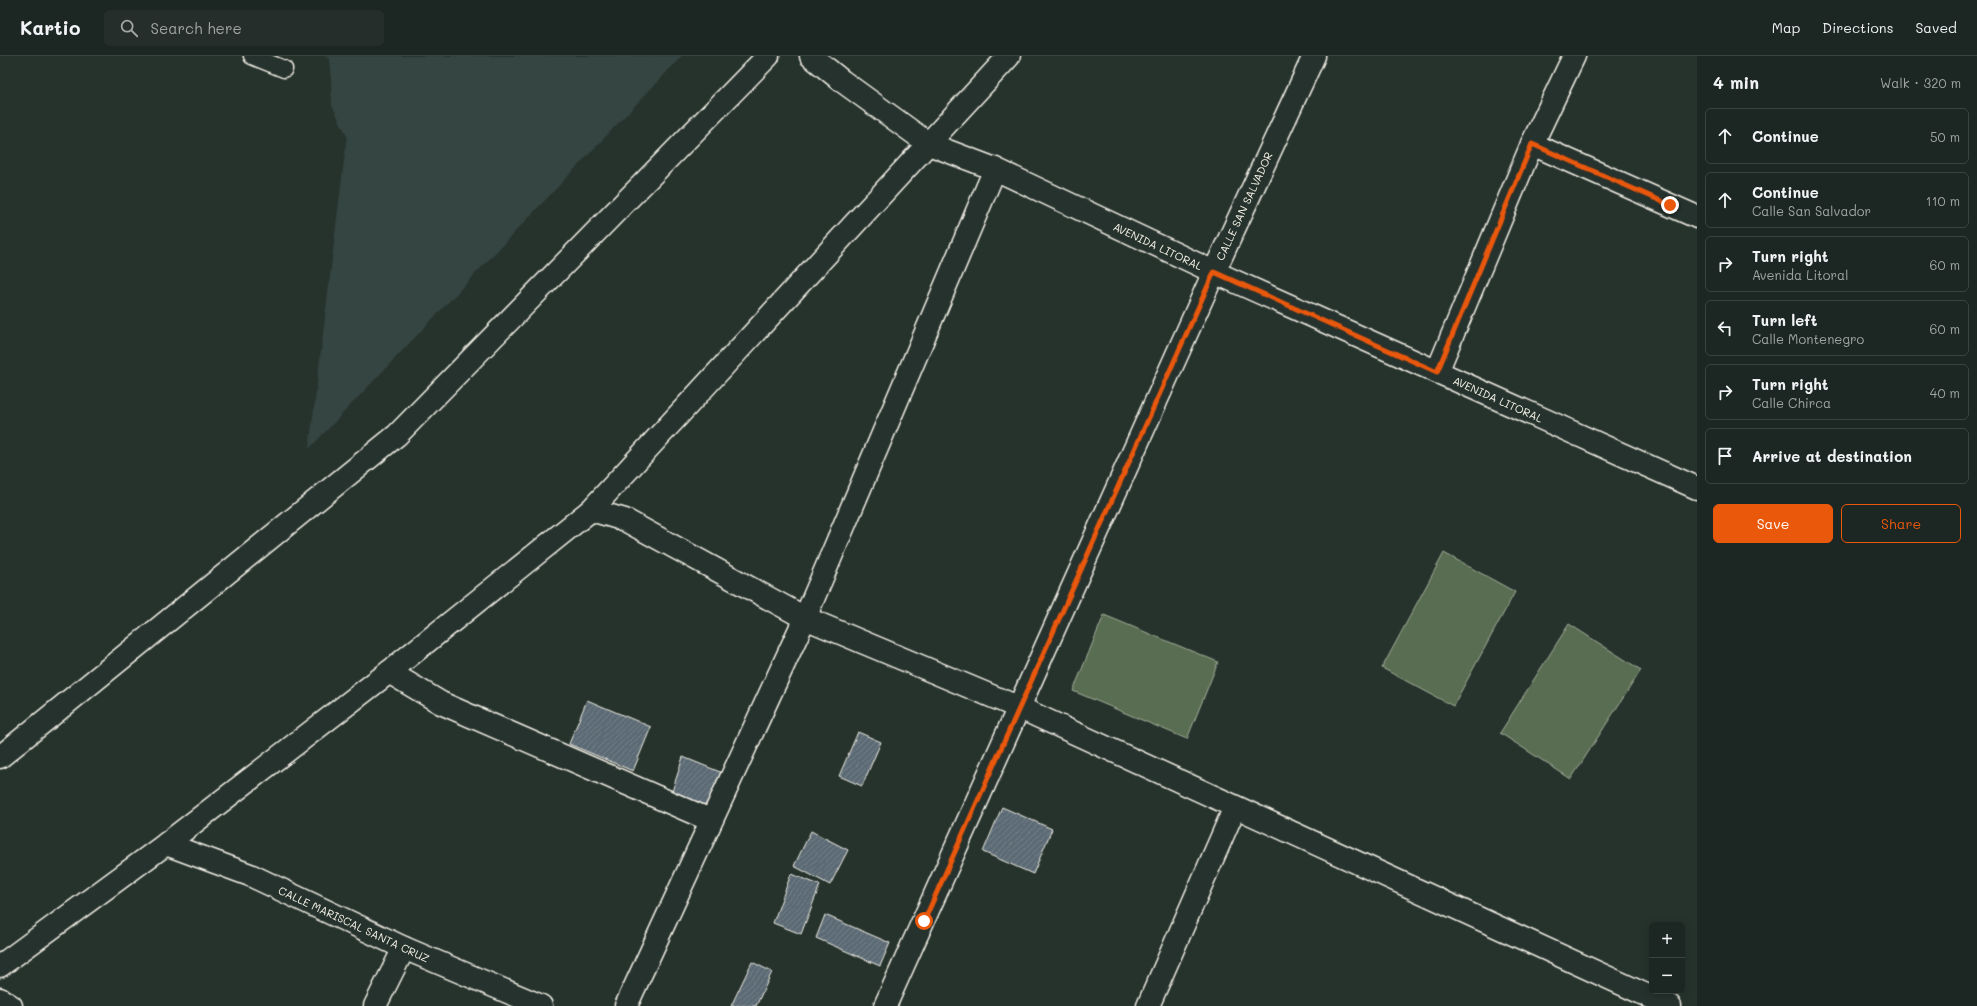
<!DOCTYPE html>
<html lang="en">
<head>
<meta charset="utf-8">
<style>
  :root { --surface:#1c2622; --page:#252e2a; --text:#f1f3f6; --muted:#a0a5a5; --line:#3a4340; --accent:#ea580c }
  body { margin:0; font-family:Mali,sans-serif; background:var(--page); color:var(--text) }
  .controls { position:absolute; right:12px; bottom:12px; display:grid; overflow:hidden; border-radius:6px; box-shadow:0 2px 10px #0003 }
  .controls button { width:36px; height:36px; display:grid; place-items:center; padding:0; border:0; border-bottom:1px solid var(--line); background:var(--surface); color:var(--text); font:20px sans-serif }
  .stop { position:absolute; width:12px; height:12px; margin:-9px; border:3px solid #ea580c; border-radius:50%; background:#fff }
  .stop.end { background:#ea580c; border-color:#fff; box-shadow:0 1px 4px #0008 }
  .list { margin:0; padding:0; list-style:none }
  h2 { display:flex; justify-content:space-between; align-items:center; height:52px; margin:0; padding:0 16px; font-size:17px }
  h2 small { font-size:13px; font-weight:400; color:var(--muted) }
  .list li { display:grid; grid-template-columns:26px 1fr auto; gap:12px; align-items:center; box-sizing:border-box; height:56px; margin:0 8px 8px; padding:0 8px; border:1px solid var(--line); border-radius:6px }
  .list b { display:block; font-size:15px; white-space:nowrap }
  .list p { margin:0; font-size:13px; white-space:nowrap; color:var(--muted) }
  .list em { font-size:13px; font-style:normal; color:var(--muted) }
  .actions { display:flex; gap:8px; padding:12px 16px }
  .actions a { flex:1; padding:9px 0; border:1px solid var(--accent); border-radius:6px; text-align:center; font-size:14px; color:var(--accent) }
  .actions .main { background:var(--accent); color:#fff }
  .icon { flex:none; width:22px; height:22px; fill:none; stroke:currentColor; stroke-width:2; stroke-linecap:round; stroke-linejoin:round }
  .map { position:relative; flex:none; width:1697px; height:950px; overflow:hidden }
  header { display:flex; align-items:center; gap:24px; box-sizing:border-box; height:56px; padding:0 20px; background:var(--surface); border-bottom:1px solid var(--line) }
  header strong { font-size:19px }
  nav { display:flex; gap:22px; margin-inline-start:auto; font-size:14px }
  .search { width:280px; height:36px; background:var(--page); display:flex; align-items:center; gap:10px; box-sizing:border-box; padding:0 14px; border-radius:6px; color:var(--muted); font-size:15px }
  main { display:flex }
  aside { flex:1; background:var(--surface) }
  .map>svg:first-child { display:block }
</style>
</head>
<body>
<header>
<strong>Kartio</strong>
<div class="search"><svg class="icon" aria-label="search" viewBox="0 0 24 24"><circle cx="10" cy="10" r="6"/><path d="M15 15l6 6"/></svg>Search here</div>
<nav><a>Map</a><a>Directions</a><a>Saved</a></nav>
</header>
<main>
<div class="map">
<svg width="1697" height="950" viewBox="0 0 1697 950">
  <defs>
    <pattern id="building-hatch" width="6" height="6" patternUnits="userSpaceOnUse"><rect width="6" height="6" fill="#5c6b74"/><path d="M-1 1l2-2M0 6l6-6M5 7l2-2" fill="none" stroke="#748188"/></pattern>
  </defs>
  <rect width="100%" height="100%" fill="#26332d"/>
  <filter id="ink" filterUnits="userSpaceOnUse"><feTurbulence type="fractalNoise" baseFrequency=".025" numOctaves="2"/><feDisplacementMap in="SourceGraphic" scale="8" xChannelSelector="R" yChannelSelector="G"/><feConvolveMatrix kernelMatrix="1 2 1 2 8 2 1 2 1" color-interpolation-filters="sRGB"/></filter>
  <g filter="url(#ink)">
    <!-- built -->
    <path fill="#364442" d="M323,0H682L309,393L347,80L332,49L330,3Z"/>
    <!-- garden -->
    <g fill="#586d51" stroke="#a6af9c">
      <path d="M1444,497L1515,536L1453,650L1382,612Z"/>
      <path d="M1104,559L1218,606L1187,683L1073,635Z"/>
      <path d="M1569,568L1641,614L1571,723L1500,677Z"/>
    </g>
    <!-- building -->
    <g fill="url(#building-hatch)" stroke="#f4f1e8">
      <path d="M587,644L651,671L633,715L569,688Z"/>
      <path d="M858,676L881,686L862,730L839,720Z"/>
      <path d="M683,701L725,718L707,762L670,742Z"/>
      <path d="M1002,751L1052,773L1033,818L983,796Z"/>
      <path d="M811,775L848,794L830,829L794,810Z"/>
      <path d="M791,818L820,829L801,878L773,867Z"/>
      <path d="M825,859L890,887L880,910L816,882Z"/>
      <path d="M752,906L772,916L756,950H731Z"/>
    </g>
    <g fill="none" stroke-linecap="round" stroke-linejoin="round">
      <!-- service casing -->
      <g stroke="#f4f1e8" stroke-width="19">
        <path id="service" d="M252,0L284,13"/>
      </g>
      <!-- minor casing -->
      <g stroke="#f4f1e8" stroke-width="25">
        <g id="minor">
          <path d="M811,0L842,25L929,88L995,113L1214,216L1697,432"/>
          <path d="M1532,88L1697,161"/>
          <path d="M1437,316L1532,88L1574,0"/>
          <path d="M591,454L625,464L805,562L1020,652L1670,950"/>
          <path d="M389,616L441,647L710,764"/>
          <path d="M0,701L397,379L768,0"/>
          <path d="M166,788L250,819L404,892L541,950"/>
          <path d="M0,943L11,950"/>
          <path d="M375,950L404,892"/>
          <path d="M626,950L805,562L995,113"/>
          <path d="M885,950L1214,216L1314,0"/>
          <path d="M1148,950L1235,751"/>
        </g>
      </g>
      <!-- tertiary casing -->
      <g stroke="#f4f1e8" stroke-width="25">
        <path id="tertiary" d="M0,910L166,788L389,616L591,454L1009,0"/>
      </g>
      <!-- service -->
      <use href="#service" stroke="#26332d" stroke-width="16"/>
      <!-- minor -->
      <use href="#minor" stroke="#26332d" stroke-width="22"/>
      <!-- tertiary -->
      <use href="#tertiary" stroke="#26332d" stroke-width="22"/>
    </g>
  </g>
  <g fill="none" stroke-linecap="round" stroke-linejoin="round" filter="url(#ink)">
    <!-- route -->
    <path stroke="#ea580c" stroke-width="5" d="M924,865L1214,216L1437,316L1532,88L1670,149"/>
  </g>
  <g text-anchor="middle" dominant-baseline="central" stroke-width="3" stroke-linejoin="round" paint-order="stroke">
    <!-- street labels -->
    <g font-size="11" fill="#f4f1e8" stroke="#26332d">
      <text transform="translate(1244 150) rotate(-65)">CALLE SAN SALVADOR</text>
      <text transform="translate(1158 190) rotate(25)">AVENIDA LITORAL</text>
      <text transform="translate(1498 343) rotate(24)">AVENIDA LITORAL</text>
      <text transform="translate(354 868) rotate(25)">CALLE MARISCAL SANTA CRUZ</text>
    </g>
  </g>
</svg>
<div class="controls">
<button>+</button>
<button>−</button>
</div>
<div class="stop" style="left:924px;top:865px"></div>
<div class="stop end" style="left:1670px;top:149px"></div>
</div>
<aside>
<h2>4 min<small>Walk · 320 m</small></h2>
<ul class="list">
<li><svg class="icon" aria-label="ahead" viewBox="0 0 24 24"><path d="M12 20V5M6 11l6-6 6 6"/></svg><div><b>Continue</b></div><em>50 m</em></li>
<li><svg class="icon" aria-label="ahead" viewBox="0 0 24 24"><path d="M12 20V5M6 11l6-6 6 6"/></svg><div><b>Continue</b><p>Calle San Salvador</p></div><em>110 m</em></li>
<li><svg class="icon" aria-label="right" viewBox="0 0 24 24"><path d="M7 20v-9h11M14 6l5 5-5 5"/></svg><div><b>Turn right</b><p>Avenida Litoral</p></div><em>60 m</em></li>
<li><svg class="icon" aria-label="left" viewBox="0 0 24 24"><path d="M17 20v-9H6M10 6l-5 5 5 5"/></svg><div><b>Turn left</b><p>Calle Montenegro</p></div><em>60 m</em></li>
<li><svg class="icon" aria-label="right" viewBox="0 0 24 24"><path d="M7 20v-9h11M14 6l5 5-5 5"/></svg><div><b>Turn right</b><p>Calle Chirca</p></div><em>40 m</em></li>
<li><svg class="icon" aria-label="arrive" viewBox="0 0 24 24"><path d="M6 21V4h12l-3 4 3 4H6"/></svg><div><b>Arrive at destination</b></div></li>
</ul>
<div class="actions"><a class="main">Save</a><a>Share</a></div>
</aside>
</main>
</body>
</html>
